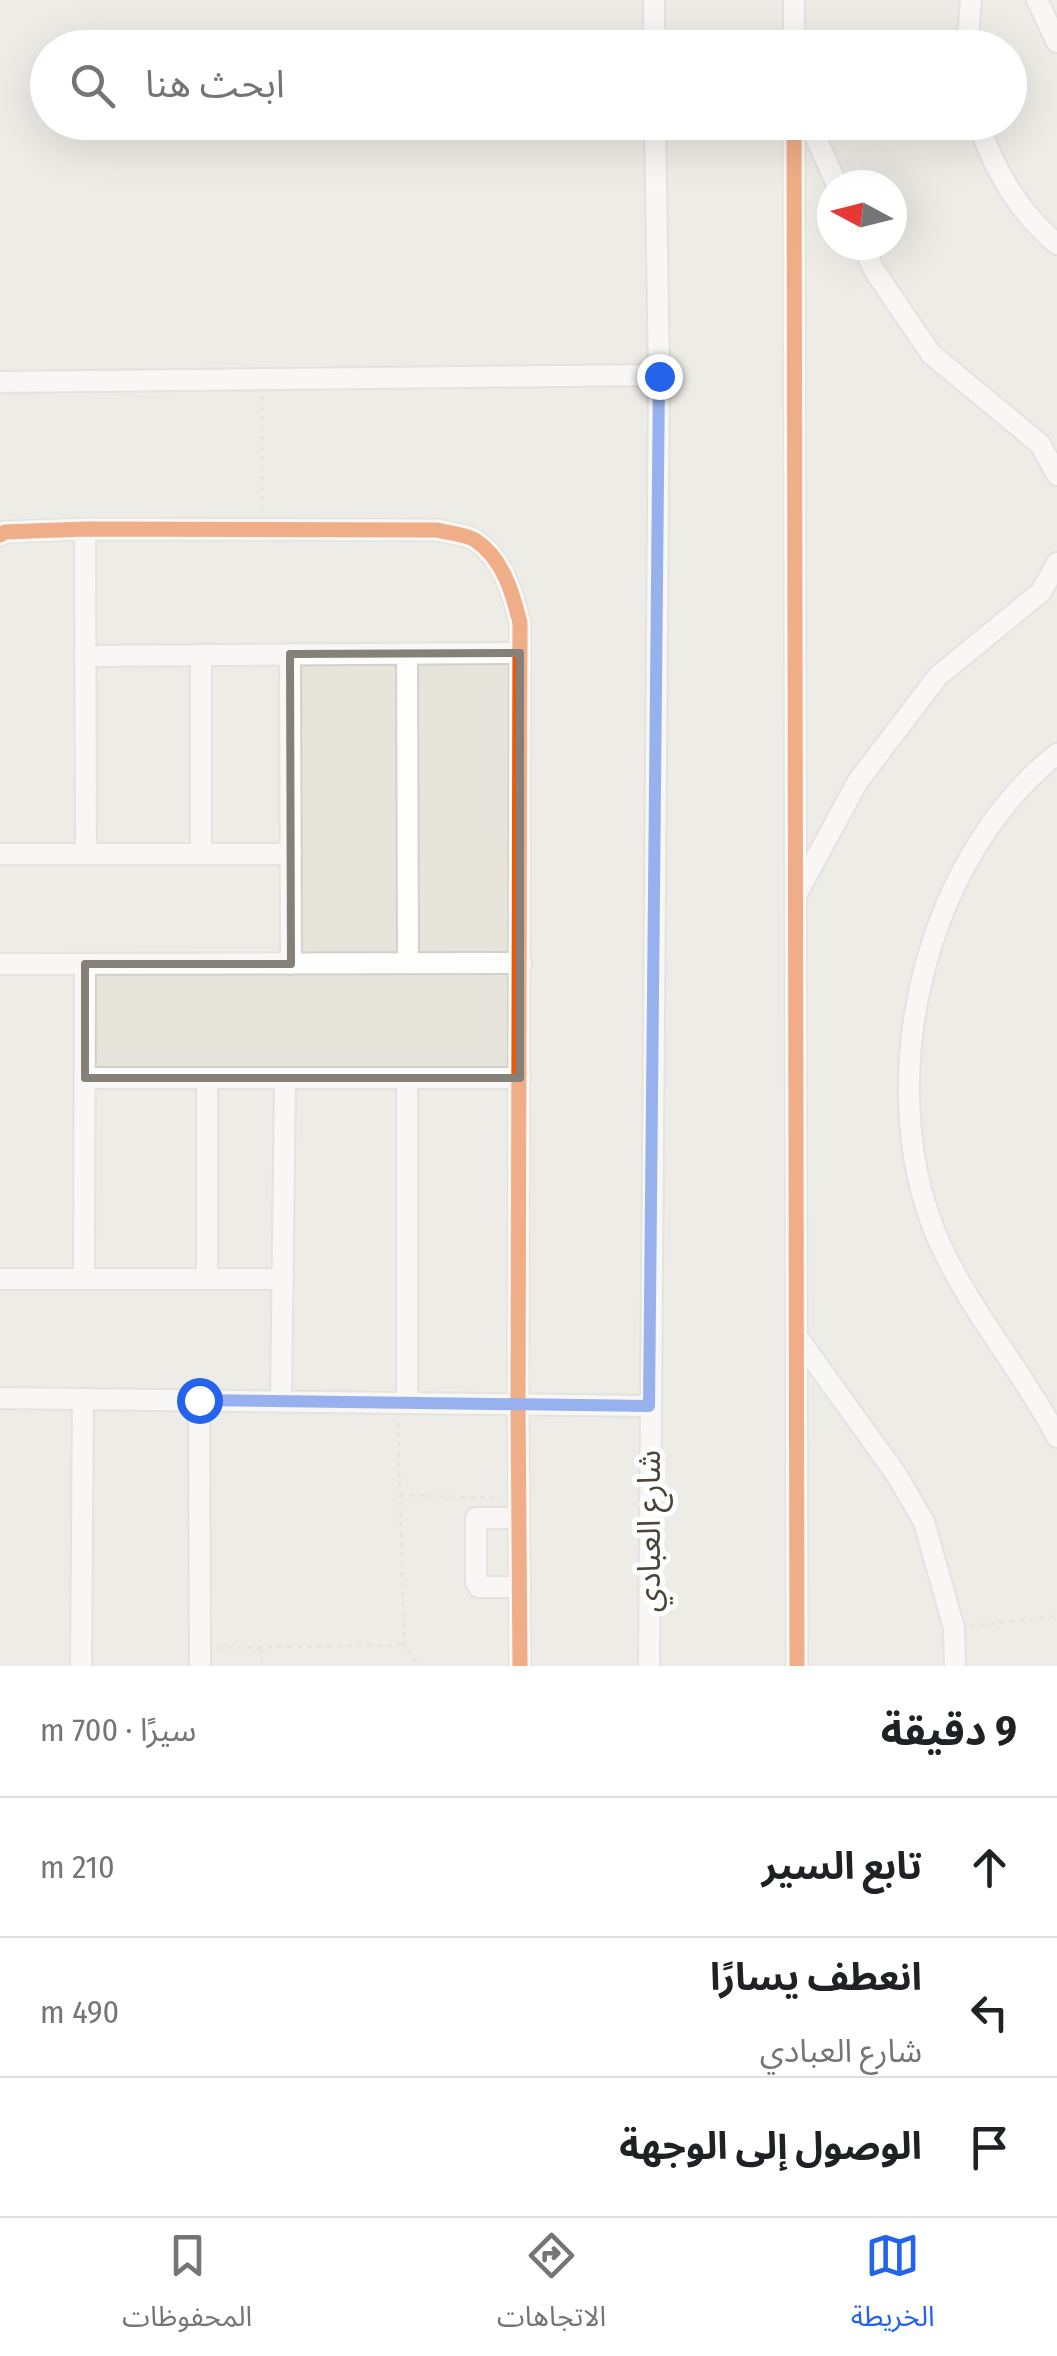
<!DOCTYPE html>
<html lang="ar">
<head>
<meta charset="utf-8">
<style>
  :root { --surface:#fff; --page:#f2f2f2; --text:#202124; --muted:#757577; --line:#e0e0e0; --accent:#2563eb }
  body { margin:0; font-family:"Fira Sans Condensed","Noto Sans Arabic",sans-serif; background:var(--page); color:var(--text); direction:rtl }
  .compass { position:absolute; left:817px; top:170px; width:90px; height:90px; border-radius:50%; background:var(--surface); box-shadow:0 10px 40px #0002; rotate:277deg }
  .stop { position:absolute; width:30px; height:30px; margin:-22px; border:8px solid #2563eb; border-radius:50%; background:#fff }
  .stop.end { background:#2563eb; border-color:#fff; box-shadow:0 2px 10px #0008 }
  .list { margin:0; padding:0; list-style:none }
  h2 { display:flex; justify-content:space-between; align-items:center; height:130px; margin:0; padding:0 40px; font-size:42px }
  h2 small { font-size:32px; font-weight:400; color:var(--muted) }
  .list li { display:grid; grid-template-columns:65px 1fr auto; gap:30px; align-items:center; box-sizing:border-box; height:140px; padding:0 40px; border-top:2px solid var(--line) }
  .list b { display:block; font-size:38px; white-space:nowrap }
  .list p { margin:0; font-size:32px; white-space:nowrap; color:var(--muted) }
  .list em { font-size:32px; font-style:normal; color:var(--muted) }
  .icon { flex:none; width:55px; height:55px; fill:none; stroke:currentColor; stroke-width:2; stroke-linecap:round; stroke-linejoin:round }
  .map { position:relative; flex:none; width:1057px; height:1666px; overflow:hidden; direction:ltr }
  .search { position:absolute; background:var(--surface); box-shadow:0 10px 40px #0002; left:30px; right:30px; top:30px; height:110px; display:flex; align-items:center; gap:25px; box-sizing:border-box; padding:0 35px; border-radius:55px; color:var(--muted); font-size:38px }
  .sheet { height:550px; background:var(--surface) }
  nav { display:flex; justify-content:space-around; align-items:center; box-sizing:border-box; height:140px; border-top:2px solid var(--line); background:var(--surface); font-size:28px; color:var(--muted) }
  nav a { display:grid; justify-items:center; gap:5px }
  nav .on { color:var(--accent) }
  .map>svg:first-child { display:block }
</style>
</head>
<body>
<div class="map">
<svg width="1057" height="1666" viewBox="0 0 1057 1666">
  <rect width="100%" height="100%" fill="#f4f2ee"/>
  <!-- residential -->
  <path fill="#e7e4dc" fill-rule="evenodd" d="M0,0H1057V1666H0ZM48,48H1010V122H48ZM832,185H892V245H832Z"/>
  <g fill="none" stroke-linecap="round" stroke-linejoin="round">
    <!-- minor casing -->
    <g stroke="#d2d0cb" stroke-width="24">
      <g id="minor">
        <path d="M654,0V48"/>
        <path d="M1037,0L1057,42"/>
        <path d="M794,48V0"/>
        <path d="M967,48L971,0"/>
        <path d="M794,122L797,1666"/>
        <path d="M809,122L837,185"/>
        <path d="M978,122C994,169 1018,212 1057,244"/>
        <path d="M863,245L874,270L931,354L1040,444L1057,475"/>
        <path d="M0,382L659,375"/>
        <path d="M85,529L86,854"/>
        <path d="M0,535L5,532L85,529L437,530C448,533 466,534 475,540C503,558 513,594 520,623L518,1403L520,1666"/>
        <path d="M290,654L291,964"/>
        <path d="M407,654L408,963"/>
        <path d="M85,656L520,653"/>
        <path d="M1057,754C921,861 869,1093 942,1248C974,1316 1023,1372 1057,1437"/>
        <path d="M0,854H291"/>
        <path d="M201,854V655"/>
        <path d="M796,895L858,781L938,676L1041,592L1057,563"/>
        <path d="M0,964L521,963"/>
        <path d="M85,1078H520"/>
        <path d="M407,1078V1402"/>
        <path d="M0,1279H283"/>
        <path d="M84,1279L85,964"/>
        <path d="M207,1279V1078"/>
        <path d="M798,1338L896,1474L924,1522L954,1628L955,1666"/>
        <path d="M0,1398L649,1406"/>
        <path d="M199,1400L200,1666"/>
        <path d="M281,1401L285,1078"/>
        <path d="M519,1518H476V1582L479,1587H520"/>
        <path d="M81,1666L83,1399"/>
        <path d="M649,1666L659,375L655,122"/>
      </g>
    </g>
    <!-- path -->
    <g stroke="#d3d2cc" stroke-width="2.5" stroke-dasharray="5 5" stroke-linecap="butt">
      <path d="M262,396V513"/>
      <path d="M398,1422L404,1645L418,1666"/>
      <path d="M400,1495L502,1498"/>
      <path d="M970,1626L1057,1616"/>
      <path d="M217,1648L404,1645"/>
      <path d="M261,1648L262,1666"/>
    </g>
    <!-- minor -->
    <use href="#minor" stroke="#fdfdfc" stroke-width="20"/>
    <!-- cycleway casing -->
    <g stroke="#fff" stroke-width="21">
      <g id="cycleway">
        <path d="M794,122L797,1666"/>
        <path d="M0,535L5,532L85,529L437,530C448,533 466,534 475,540C503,558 513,594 520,623L518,1403L520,1666"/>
      </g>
    </g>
    <!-- cycleway -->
    <use href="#cycleway" stroke="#e8590c" stroke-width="15"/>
  </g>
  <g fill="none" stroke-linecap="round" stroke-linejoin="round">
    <!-- route -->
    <path stroke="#2563eb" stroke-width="12" d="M199,1400L649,1406L659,376"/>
  </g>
  <!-- marked area -->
  <path d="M0 0H1057V1666H0ZM520,653V1078H85V964H291L290,654Z" fill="#f4f2ee" fill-opacity=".55" fill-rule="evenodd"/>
  <path fill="none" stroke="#868178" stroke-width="8" stroke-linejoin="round" d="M520,653V1078H85V964H291L290,654Z"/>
  <g text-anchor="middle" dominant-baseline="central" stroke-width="10" stroke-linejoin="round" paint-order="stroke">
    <!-- street labels -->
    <g font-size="32" fill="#4b4439" stroke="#fff">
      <text transform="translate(649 1531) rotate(-90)">شارع العبادي</text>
    </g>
  </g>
</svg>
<svg class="compass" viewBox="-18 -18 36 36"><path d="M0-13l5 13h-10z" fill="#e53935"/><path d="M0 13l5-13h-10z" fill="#757577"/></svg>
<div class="stop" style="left:199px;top:1400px"></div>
<div class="stop end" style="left:659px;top:376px"></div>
<div class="search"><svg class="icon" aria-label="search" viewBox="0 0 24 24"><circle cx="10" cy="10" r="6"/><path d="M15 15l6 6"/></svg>ابحث هنا</div>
</div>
<section class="sheet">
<h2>9 دقيقة<small>سيرًا · 700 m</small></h2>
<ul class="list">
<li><svg class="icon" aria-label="ahead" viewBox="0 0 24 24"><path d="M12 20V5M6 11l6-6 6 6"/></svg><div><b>تابع السير</b></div><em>210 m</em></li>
<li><svg class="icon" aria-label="left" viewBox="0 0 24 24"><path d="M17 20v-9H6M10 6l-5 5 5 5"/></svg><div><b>انعطف يسارًا</b><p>شارع العبادي</p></div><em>490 m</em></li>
<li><svg class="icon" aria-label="arrive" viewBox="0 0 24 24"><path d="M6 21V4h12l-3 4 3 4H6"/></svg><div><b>الوصول إلى الوجهة</b></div></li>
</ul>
</section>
<nav>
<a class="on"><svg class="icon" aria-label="map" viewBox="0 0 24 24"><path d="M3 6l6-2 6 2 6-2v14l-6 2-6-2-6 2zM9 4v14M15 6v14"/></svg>الخريطة</a>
<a><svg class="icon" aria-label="directions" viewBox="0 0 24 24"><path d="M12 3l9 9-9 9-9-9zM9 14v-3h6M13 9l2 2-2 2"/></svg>الاتجاهات</a>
<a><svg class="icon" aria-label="saved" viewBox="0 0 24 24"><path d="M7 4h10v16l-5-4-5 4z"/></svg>المحفوظات</a>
</nav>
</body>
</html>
